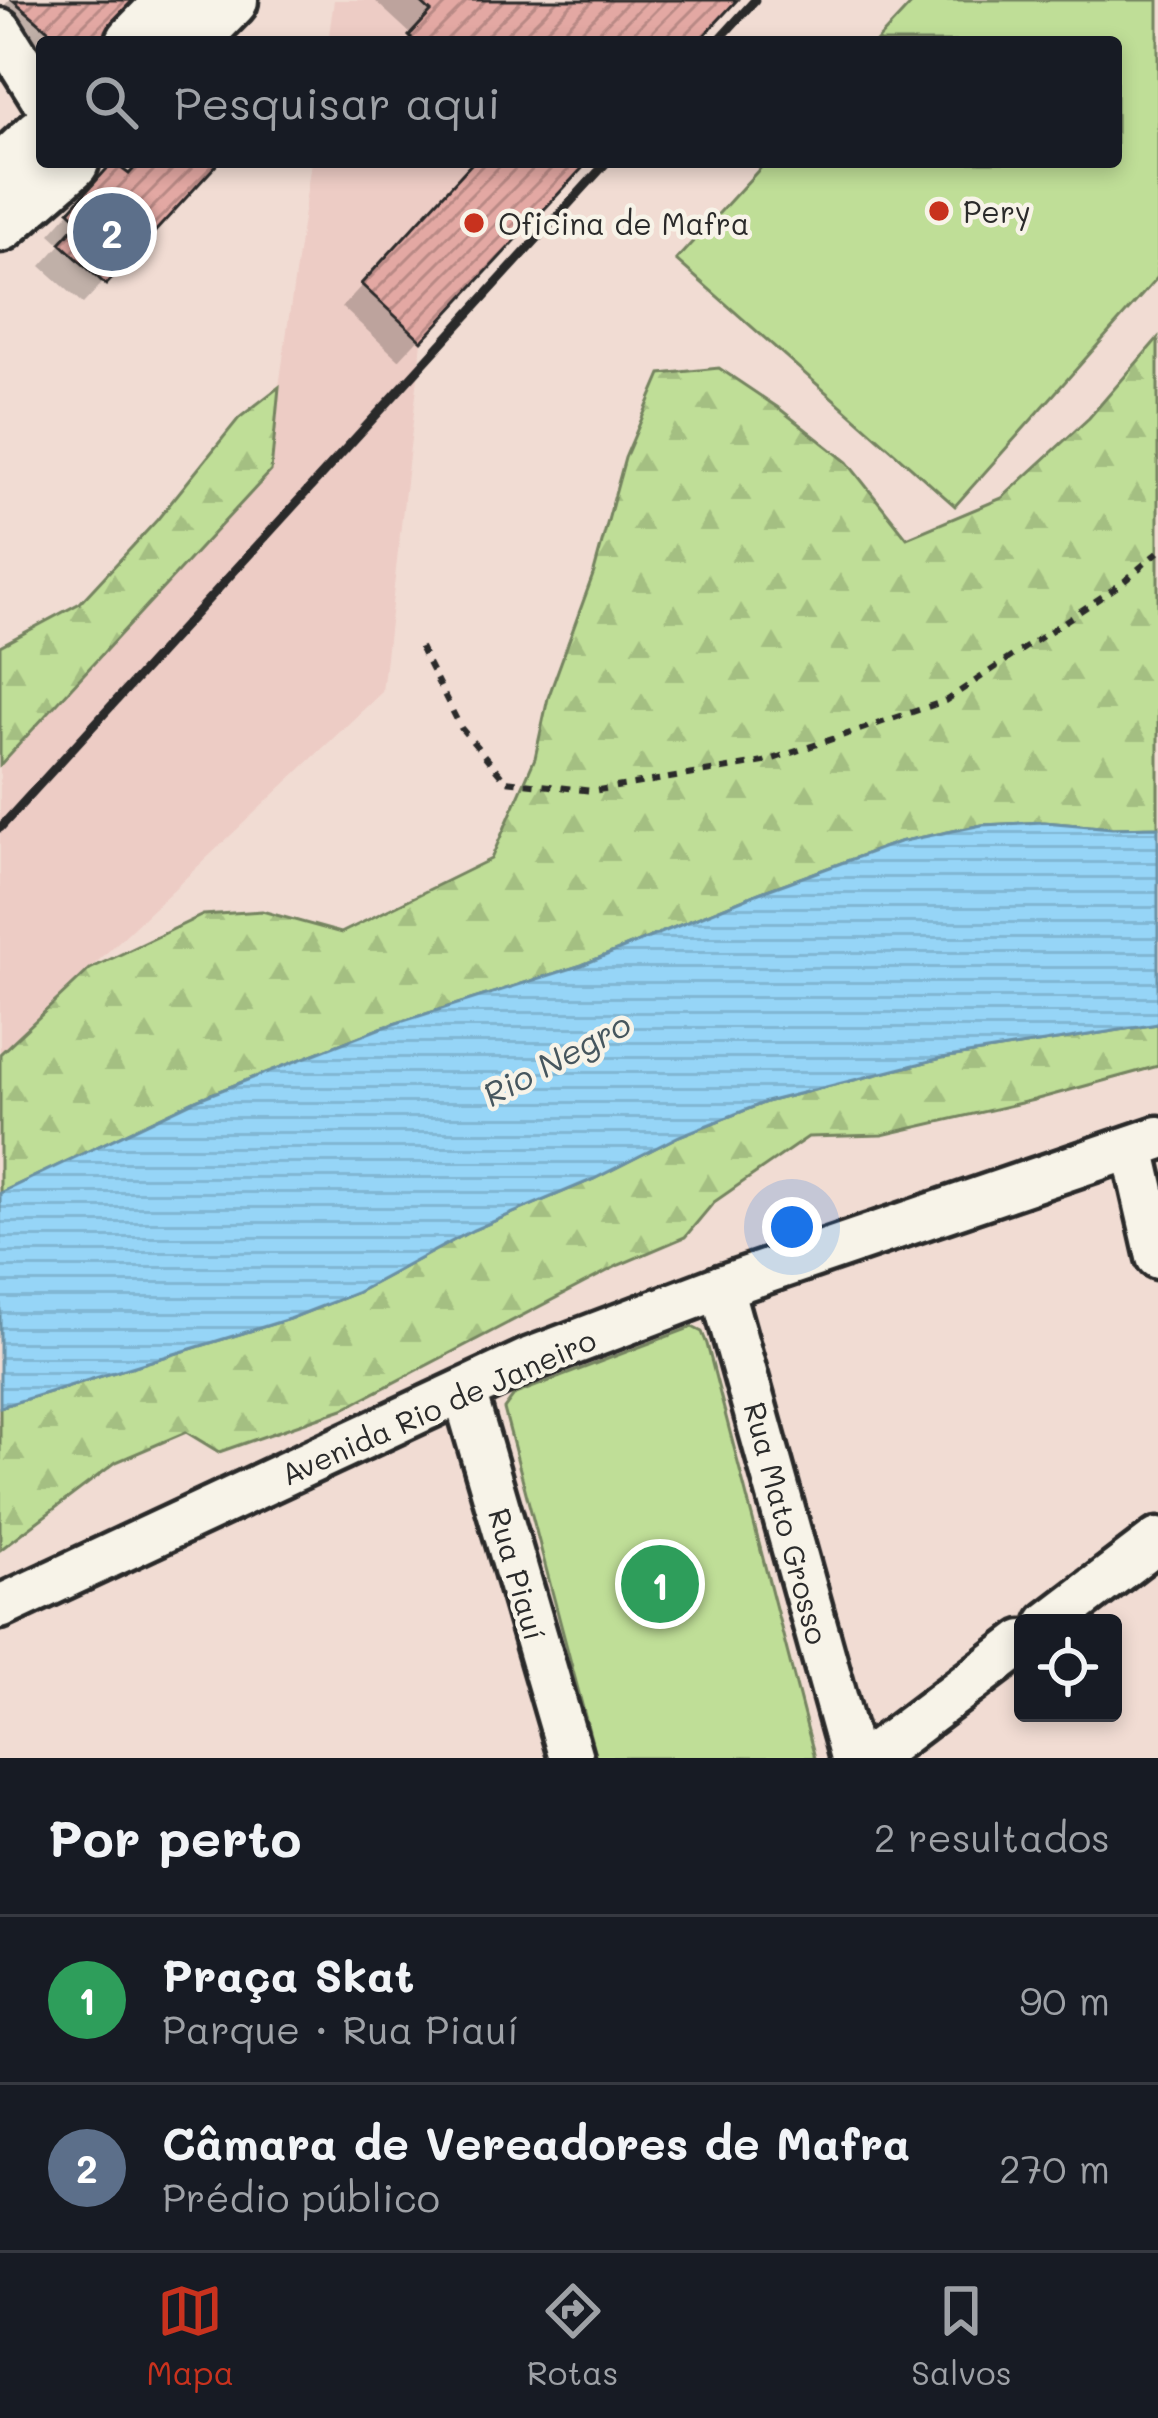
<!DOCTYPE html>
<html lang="pt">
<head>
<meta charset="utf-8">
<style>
  :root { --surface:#171b24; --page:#242831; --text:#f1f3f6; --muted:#9ea1a6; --line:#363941; --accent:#c8321e }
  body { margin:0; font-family:Mali,sans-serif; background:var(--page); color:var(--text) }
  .controls { position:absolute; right:36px; bottom:36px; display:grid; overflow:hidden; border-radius:12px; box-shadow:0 6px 18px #0003 }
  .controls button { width:108px; height:108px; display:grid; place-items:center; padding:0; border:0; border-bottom:3px solid var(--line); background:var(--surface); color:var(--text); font:60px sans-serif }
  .you { position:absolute; left:792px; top:1227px; width:42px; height:42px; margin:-30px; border:9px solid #fff; border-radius:50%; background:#1a73e8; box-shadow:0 0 0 18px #1a73e833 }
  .badge { display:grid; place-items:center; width:78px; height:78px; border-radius:50%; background:var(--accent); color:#fff; font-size:39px; font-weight:700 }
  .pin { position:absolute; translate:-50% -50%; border:6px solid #fff; box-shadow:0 3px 12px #0006 }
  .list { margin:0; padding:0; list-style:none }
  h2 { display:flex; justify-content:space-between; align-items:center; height:156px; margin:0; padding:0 48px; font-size:51px }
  h2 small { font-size:39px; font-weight:400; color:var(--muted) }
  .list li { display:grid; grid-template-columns:78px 1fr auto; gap:36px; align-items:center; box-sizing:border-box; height:168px; padding:0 48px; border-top:3px solid var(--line) }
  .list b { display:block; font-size:45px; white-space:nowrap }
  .list p { margin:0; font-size:39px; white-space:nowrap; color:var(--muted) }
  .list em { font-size:39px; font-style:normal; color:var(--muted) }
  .icon { flex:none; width:66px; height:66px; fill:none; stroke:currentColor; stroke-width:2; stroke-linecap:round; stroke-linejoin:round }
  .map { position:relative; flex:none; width:1158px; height:1758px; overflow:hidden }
  .search { position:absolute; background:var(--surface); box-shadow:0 6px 18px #0003; left:36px; right:36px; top:36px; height:132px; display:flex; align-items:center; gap:30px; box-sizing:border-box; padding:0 42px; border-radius:12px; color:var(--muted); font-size:45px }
  .sheet { height:492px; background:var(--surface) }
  nav { display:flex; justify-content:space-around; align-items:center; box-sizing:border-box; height:168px; border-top:3px solid var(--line); background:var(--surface); font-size:33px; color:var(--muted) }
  nav a { display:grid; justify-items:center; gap:6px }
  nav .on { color:var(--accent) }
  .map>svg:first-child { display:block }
</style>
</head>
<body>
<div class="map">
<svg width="1158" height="1758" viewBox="0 0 1158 1758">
  <defs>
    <pattern id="forest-firs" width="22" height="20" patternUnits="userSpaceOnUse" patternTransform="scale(3)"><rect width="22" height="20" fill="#bfde97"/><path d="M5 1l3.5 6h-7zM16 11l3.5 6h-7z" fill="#a4bf82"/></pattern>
    <pattern id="water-rules" width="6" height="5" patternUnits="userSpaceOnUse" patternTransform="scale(3)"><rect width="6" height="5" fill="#96d5f7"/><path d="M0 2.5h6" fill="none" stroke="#81b7d4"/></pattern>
    <pattern id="building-hatch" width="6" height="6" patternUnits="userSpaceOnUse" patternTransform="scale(3)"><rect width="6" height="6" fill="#e3a8a3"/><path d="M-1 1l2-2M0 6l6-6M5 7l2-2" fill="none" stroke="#b88985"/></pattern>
  </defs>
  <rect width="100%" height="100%" fill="#f1dcd3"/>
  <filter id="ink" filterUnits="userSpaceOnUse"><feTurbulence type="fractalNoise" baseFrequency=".00833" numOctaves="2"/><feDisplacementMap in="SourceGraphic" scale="24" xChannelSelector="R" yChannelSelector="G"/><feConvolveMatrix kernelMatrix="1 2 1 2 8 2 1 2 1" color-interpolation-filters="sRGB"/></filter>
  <g filter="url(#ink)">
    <!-- built -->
    <g fill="#edccc5">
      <path d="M334,0H737L698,42H328Z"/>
      <path d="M311,162H588L422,342L382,692L0,1054V765L271,471L279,387Z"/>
    </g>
    <!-- forest -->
    <g fill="url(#forest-firs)" stroke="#758461" stroke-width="3">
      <path d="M1158,338V827L1112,828L1044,822L982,825L899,842L759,893L582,965L381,1028L196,1100L0,1193V1054L90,969L203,915L262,911L341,933L491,859L535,758L548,698L594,572L625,458L661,374L719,368L780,409L847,462L907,538L1002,498L1089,418Z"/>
      <path d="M279,387L271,471L0,765V646L80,603L157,520L239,418Z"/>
      <path d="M1158,1024V1066L1034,1100L882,1135L808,1137L714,1202L685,1237L619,1265L343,1409L219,1452L186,1432L116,1462L0,1550V1407L289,1319L356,1293L473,1230L594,1179L679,1136L766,1102L942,1058Z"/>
    </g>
    <!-- park -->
    <g fill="#bfde97" stroke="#758461" stroke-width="3">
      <path d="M915,0H1158V277L955,506L676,260L766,162H1116V42H876Z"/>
      <path d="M692,1327L702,1332L707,1344L815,1758H596L504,1409L515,1394Z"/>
    </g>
    <!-- water -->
    <path fill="url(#water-rules)" stroke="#6b91a5" stroke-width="3" d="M1044,822L1112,828L1158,827V1024L942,1058L766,1102L679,1136L594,1179L473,1230L356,1293L289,1319L0,1407V1193L196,1100L381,1028L582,965L759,893L899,842L982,825Z"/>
    <!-- shadow -->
    <g fill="#0003">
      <path d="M9,0H145L110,42H42V63L0,11Z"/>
      <path d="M374,0H733L694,42H406L412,35Z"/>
      <path d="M142,162H215L83,304L41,266L61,244L50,234L93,186L128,178Z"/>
      <path d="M475,162H583L399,360L342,307Z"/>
    </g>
    <!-- building -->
    <g fill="url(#building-hatch)" stroke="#2b2b2b" stroke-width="3">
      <path d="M13,0H149L113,42H62Z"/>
      <path d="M418,0H737L698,42H415L409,36L431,12Z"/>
      <path d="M113,162L129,174L140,162H219L106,285L60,243L80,221L69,211Z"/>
      <path d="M473,162H588L422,341L361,284Z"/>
    </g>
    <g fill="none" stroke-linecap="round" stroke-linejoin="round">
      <!-- minor casing -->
      <g stroke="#2b2b2b" stroke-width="51">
        <g id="minor">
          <path d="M0,30L42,97"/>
          <path d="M1133,1147L1158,1257"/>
          <path d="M721,1287L852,1758"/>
          <path d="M464,1391L571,1758"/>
          <path d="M0,1607L531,1359L721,1287L1158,1138"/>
          <path d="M1049,1623L1158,1540"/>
          <path d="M870,1758L1023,1642"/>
        </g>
      </g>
      <!-- major casing -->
      <g stroke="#2b2b2b" stroke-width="63">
        <g id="major">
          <path d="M134,42L175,0"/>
          <path d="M189,42L230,0"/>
          <path d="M0,174L42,135"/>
          <path d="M0,224L71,162"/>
        </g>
      </g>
      <!-- path -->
      <path stroke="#2b2b2b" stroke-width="6" stroke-dasharray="9 9" stroke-linecap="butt" d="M420,647L461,728L506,781L593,791L764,762L945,701L1121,584L1158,552"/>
      <!-- minor -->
      <use href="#minor" stroke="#f7f3e8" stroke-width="42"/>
      <!-- major -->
      <use href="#major" stroke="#f7f3e8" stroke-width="54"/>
      <!-- rail -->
      <g stroke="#2b2b2b" stroke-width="9">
        <path d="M717,42L755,0"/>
        <path d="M0,828L607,162"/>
      </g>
    </g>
  </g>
  <!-- markers -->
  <g fill="#c8321e" stroke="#f7f3e8" stroke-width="4.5">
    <circle cx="939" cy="211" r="12"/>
    <circle cx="474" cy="223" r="12"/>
  </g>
  <g text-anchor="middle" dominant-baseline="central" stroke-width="9" stroke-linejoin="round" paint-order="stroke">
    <!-- poi labels -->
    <g font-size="30" fill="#2b2b2b" stroke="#f7f3e8" text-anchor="start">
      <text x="963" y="211">Pery</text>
      <text x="498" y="223">Oficina de Mafra</text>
    </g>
    <!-- street labels -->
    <g font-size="30" fill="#2b2b2b" stroke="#f7f3e8">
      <text transform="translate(438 1406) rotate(-24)">Avenida Rio de Janeiro</text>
      <text transform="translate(787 1523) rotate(75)">Rua Mato Grosso</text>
      <text transform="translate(518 1574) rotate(74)">Rua Piauí</text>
    </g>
    <!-- water labels -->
    <g font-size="33" font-style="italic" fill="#46565e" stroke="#f7f3e8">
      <text transform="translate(556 1058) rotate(-28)">Rio Negro</text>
    </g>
  </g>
</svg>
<div class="controls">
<button><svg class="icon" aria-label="locate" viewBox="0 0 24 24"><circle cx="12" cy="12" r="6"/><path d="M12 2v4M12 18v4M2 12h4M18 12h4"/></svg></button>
</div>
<div class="you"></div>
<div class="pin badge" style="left:660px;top:1584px;background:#2e9e5b">1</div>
<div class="pin badge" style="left:112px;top:232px;background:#5c6f8a">2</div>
<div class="search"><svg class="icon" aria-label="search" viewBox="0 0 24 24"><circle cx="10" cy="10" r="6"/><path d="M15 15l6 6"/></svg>Pesquisar aqui</div>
</div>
<section class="sheet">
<h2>Por perto<small>2 resultados</small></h2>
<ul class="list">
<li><span class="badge" style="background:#2e9e5b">1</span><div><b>Praça Skat</b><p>Parque · Rua Piauí</p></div><em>90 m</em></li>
<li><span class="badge" style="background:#5c6f8a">2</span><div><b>Câmara de Vereadores de Mafra</b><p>Prédio público</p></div><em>270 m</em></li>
</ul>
</section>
<nav>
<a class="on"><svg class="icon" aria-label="map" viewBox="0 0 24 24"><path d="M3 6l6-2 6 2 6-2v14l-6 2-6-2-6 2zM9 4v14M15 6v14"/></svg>Mapa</a>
<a><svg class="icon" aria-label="directions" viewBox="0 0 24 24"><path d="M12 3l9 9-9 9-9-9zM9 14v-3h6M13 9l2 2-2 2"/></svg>Rotas</a>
<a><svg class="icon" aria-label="saved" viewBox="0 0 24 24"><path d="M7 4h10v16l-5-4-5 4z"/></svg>Salvos</a>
</nav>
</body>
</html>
